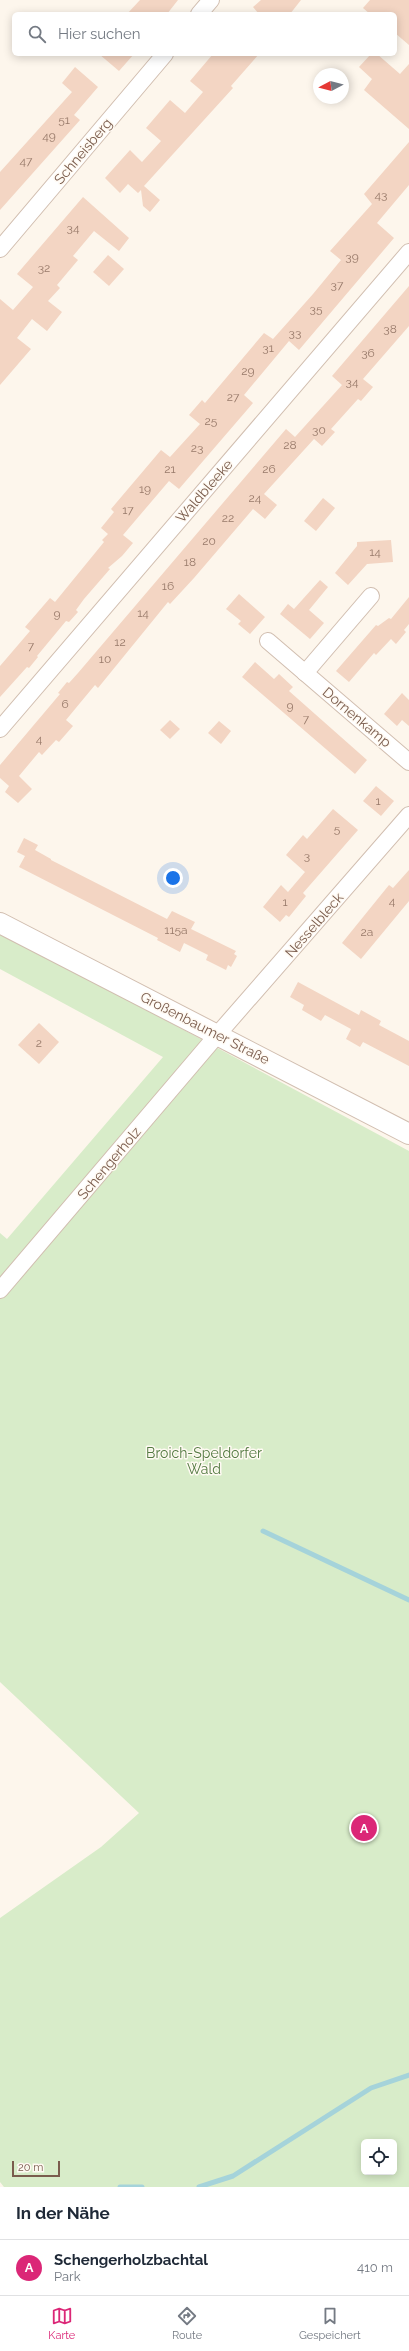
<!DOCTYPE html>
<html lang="de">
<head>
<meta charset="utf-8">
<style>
  :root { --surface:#fff; --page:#f2f2f3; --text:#1f2937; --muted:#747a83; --line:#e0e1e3; --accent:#db2777 }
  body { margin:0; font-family:Raleway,sans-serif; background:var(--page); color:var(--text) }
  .controls { position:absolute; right:12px; bottom:12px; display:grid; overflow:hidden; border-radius:6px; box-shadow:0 2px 10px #0003 }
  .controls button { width:36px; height:36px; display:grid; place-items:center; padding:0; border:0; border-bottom:1px solid var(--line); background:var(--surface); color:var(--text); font:20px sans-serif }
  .compass { position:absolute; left:313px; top:68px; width:36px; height:36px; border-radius:50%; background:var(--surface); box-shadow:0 2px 10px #0003; rotate:263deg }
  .scale { position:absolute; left:12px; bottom:10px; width:48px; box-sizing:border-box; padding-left:4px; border:2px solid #7a5c4d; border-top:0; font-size:11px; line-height:14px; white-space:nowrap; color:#7a5c4d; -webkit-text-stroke:3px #fffaf3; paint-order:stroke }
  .you { position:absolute; left:173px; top:878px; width:14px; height:14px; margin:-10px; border:3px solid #fff; border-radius:50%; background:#1a73e8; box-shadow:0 0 0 6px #1a73e833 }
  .badge { display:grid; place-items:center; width:26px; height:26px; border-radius:50%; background:var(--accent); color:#fff; font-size:13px; font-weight:700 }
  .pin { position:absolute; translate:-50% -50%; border:2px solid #fff; box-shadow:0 1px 4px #0006 }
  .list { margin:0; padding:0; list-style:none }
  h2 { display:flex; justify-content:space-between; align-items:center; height:52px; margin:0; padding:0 16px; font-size:17px }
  h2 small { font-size:13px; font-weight:400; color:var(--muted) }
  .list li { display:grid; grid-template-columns:26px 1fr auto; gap:12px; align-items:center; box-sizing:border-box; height:56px; padding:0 16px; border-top:1px solid var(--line) }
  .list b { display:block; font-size:15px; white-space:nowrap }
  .list p { margin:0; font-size:13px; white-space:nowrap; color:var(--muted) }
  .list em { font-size:13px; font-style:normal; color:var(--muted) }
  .icon { flex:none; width:22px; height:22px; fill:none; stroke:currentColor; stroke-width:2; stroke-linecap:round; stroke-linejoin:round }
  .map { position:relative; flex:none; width:409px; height:2187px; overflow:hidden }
  .search { position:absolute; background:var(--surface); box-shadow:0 2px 10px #0003; left:12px; right:12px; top:12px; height:44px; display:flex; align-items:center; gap:10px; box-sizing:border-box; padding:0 14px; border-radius:6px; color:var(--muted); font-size:15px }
  .sheet { height:108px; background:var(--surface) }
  nav { display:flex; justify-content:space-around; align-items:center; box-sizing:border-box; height:56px; border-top:1px solid var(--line); background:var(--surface); font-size:11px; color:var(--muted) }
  nav a { display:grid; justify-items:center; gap:2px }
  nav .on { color:var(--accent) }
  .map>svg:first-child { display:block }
</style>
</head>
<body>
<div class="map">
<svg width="409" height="2187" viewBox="0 0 409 2187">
  <rect width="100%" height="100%" fill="#fdf6ec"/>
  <!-- green -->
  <path fill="#d8ecc9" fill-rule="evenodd" d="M0,931L409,1151V2187H4L0,2182V1918L101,1847L139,1813L0,1682V1233L7,1239L163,1057L0,969ZM364,2142H394V2172H364Z"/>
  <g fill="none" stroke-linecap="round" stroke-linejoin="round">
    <!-- stream -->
    <g stroke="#a5d3da" stroke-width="5">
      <path d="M263,1531L409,1600"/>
      <path d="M120,2187H142"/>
      <path d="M199,2187L233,2176L371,2088L409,2075"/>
    </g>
  </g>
  <!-- building -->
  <g fill="#f3d5c3">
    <path d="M140,0H178L167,14H127Z"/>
    <path d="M261,0H301L290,14H259L253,7Z"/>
    <path d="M370,0H409V45L395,33V14H370L363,8Z"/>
    <path d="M99,54H134L119,71Z"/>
    <path d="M213,54H259L231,86L233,88L144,186L160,200L150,212L143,206L141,190L138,193L128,184L120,193L105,178L130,150L142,162L161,141L146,128L170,100L185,113L203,92L190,81Z"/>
    <path d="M371,54H377L400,74L409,64V129L364,90L372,79L359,67Z"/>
    <path d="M75,67L98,87L74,115L80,120L0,210V172L72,92L62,83Z"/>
    <path d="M409,142V185L377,223L394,238L299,350L289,341L244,395L253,403L179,489L169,481L123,535L133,543L122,556L108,568L110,569L84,599L76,610L78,612L69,622L66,621L37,656L38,657L29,668L27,667L0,697V666L30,631L25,627L50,598L55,602L104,542L102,540L108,534L101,528L114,512L111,509L161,450L170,457L200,424L189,415L202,400L205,403L264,333L273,339L313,294L341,260L330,251L372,204L364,194Z"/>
    <path d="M83,197L129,238L119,251L94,231L73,256L78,260L57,285L60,288L48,301L62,312L47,331L32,319L17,338L31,349L0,385V299L13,310L33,287L17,274Z"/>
    <path d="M108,255L124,269L109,286L93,272Z"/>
    <path d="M409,286V326L363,379L373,387L361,401L358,399L331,429L335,432L322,446L314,439L264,494L277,505L265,519L253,509L194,578L170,604L168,602L98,688L95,685L80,703L66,720L73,726L59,742L56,740L42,755L39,752L19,776L32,789L18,803L5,792L9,786L0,778V765L60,694L58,693L67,682L69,683L78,673L286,429L295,437L342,385L332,376Z"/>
    <path d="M323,498L335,508L316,531L304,521Z"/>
    <path d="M391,540L393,562L367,564L348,585L335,573L357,546V542Z"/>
    <path d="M320,580L328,587L309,610L324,623L310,639L280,614L288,604L294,609Z"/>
    <path d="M239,594L265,617L250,634L238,624L241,621L226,609Z"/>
    <path d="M409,597V624L404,630L406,632L396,644L391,639L376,655L374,653L349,682L336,671L376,625L378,626L389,618L391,619Z"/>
    <path d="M255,662L274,679L279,674L293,687L289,691L367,760L355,774L242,677Z"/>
    <path d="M402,693L409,700V726L402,720L397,726L384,714Z"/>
    <path d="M170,720L180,729L170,739L160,730Z"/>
    <path d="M219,721L231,731L221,744L208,733Z"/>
    <path d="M376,786L394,801L381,816L363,801Z"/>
    <path d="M333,809L358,830L303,893L306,896L289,917L286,915L280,922L263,907L281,885L288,892L305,872L286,855L303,835L307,839Z"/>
    <path d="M24,838L38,845L35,850L51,859V860L167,919L172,911L195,922L191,929L236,951L234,954L237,956L231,967L228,965L226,970L206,960L208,955L184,943L180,952L157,940L158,938L19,867L25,856L17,852Z"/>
    <path d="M409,870V901L361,959L342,943L389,885L393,888Z"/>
    <path d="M298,982L359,1015L361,1010L381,1021L379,1025L409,1041V1066L363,1042L360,1047L346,1039L351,1029L325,1015L321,1021L302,1010L304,1005L290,997Z"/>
    <path d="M39,1023L59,1042L39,1064L18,1045Z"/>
  </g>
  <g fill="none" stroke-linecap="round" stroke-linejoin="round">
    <!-- minor casing -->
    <g stroke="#d1beb0" stroke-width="18">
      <g id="minor">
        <path d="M199,14L211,0"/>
        <path d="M0,249L165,54"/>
        <path d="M268,641L409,762"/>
        <path d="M305,673L371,596"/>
        <path d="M0,729L409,252"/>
        <path d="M0,1290L218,1034L409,815"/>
      </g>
    </g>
    <!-- tertiary casing -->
    <g stroke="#d1beb0" stroke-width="22">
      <path id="tertiary" d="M0,923L409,1134"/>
    </g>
    <!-- minor -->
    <use href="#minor" stroke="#fff" stroke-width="16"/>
    <!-- tertiary -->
    <use href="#tertiary" stroke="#fff" stroke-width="20"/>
  </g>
  <g text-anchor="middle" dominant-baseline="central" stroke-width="3" stroke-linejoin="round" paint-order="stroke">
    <!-- number labels -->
    <g font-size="12" fill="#987a6a">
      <text x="64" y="120">51</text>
      <text x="49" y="136">49</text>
      <text x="26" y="161">47</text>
      <text x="381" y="195">43</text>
      <text x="73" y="228">34</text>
      <text x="352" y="257">39</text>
      <text x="44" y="268">32</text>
      <text x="337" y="285">37</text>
      <text x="316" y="309">35</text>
      <text x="390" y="329">38</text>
      <text x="295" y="333">33</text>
      <text x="268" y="348">31</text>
      <text x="368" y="353">36</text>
      <text x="248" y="371">29</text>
      <text x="352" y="382">34</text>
      <text x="233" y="397">27</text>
      <text x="211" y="421">25</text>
      <text x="319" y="430">30</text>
      <text x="290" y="445">28</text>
      <text x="197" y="448">23</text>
      <text x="170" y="469">21</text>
      <text x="269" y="469">26</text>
      <text x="145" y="489">19</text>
      <text x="255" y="498">24</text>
      <text x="128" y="510">17</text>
      <text x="228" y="518">22</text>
      <text x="209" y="541">20</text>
      <text x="375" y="552">14</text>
      <text x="190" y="562">18</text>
      <text x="168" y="586">16</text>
      <text x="143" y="613">14</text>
      <text x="57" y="614">9</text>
      <text x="120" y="642">12</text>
      <text x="31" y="646">7</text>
      <text x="105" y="659">10</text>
      <text x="65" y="704">6</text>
      <text x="290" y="706">9</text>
      <text x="306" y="719">7</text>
      <text x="39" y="739">4</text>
      <text x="378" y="801">1</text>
      <text x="337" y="829">5</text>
      <text x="307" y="856">3</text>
      <text x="392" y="901">4</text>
      <text x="285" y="902">1</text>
      <text x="176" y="930">115a</text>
      <text x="367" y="932">2a</text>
      <text x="39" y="1043">2</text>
    </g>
    <!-- street labels -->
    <g font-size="14" fill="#7a5c4d" stroke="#fffaf3">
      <text transform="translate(83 151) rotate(-50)">Schneisberg</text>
      <text transform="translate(204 491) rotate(-49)">Waldbleeke</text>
      <text transform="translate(357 717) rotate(40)">Dornenkamp</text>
      <text transform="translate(314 925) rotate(-49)">Nesselbleck</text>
      <text transform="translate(205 1028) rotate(27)">Großenbaumer Straße</text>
      <text transform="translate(109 1163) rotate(-50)">Schengerholz</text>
    </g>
    <!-- park labels -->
    <g font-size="14" fill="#537a41" stroke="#fffaf3">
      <text x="204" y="1453">Broich-Speldorfer<tspan x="204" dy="16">Wald</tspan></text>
    </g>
  </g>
</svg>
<div class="controls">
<button><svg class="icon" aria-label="locate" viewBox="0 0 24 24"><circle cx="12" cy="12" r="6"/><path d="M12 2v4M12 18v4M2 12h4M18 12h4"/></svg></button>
</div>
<svg class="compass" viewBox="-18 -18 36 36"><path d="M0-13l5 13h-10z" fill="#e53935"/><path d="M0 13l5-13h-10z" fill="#747a83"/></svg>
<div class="scale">20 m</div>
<div class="you"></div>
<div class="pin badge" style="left:364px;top:1828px">A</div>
<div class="search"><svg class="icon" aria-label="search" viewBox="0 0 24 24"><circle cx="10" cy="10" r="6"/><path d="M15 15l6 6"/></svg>Hier suchen</div>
</div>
<section class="sheet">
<h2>In der Nähe<small></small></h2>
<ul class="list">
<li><span class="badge">A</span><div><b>Schengerholzbachtal</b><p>Park</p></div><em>410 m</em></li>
</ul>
</section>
<nav>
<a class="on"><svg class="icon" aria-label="map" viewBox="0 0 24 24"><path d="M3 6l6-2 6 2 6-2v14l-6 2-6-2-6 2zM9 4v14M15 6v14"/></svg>Karte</a>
<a><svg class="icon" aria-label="directions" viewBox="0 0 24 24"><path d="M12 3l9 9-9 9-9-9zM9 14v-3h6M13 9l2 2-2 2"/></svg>Route</a>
<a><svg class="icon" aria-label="saved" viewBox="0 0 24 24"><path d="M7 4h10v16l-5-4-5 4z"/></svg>Gespeichert</a>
</nav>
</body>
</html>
